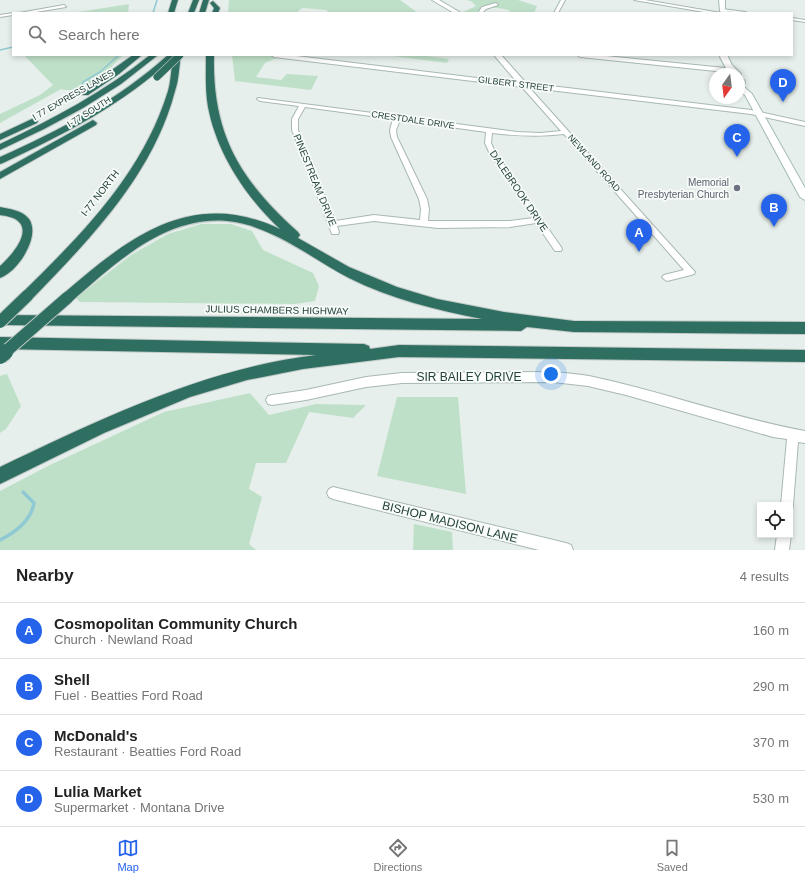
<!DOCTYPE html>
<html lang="en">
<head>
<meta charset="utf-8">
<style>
  :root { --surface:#fff; --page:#f2f2f2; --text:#222; --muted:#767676; --line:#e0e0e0; --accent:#2563eb }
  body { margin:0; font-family:Helvetica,sans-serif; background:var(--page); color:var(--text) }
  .controls { position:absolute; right:12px; bottom:12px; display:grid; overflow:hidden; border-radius:0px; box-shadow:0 2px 6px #0003 }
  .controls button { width:36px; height:36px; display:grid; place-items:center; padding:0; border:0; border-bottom:1px solid var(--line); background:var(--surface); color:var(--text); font:20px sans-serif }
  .compass { position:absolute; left:709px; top:68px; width:36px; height:36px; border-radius:50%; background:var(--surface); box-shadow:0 2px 6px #0003; rotate:194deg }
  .you { position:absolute; left:551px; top:374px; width:14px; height:14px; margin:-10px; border:3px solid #fff; border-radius:50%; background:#1a73e8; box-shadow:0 0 0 6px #1a73e833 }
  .badge { display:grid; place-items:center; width:26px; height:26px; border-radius:50%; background:var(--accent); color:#fff; font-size:13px; font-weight:700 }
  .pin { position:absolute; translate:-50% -33px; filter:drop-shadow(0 1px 2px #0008) }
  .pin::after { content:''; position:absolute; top:21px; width:14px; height:12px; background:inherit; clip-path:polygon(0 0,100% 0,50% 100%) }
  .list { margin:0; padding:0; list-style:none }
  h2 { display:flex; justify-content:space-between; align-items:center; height:52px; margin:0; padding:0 16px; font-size:17px }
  h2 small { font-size:13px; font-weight:400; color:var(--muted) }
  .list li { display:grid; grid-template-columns:26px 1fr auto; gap:12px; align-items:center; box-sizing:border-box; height:56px; padding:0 16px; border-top:1px solid var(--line) }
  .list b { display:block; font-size:15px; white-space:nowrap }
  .list p { margin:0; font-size:13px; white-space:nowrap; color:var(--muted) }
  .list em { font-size:13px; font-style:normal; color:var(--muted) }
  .icon { flex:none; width:22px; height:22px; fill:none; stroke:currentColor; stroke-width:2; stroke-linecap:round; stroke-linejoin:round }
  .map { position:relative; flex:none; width:805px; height:550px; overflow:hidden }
  .search { position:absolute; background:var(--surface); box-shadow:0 2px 6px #0003; left:12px; right:12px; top:12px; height:44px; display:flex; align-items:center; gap:10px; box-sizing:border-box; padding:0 14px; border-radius:0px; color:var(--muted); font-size:15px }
  .sheet { height:276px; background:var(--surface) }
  nav { display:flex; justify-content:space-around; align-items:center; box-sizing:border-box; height:56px; border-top:1px solid var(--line); background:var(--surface); font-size:11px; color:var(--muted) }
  nav a { display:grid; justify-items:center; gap:2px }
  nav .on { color:var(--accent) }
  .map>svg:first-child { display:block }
</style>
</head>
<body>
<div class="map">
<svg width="805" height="550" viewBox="0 0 805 550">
  <rect width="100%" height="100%" fill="#e6efeb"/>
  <!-- green -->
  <g fill="#bfe0c8">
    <path d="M229,0H400L418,13H328L327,10L302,8L296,13H228Z"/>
    <path d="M466,0H518L537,6L534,13H511L509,10C499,8 484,5 476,13H464L463,12L476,6L471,1Z"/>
    <path d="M129,4L128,13H73Z"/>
    <path d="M24,55H123C107,71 85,96 61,89L0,123V114L40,95L53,85Z"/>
    <path d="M232,55H284L265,63L256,77L281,80L287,74L318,76L311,90L235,81Z"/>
    <path d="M385,55H420L449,59L447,63Z"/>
    <path d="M201,224H231L252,231L263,250L313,273L319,286L315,301L295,304L80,302L76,298L131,255L168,234Z"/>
    <path d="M7,374L21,406L6,429L0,433V376Z"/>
    <path d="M250,393L269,415L316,404L366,405L353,418L309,412L286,463H256L249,489L262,497L249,544L256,550H0V491L50,465L164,412Z"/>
    <path d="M397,397H458L466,494L377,476Z"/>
    <path d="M414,524L452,532L453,550H413Z"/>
  </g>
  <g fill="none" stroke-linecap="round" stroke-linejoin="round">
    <!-- stream-far2 -->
    <g stroke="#8ec9d4" stroke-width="1.5">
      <path d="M153,13L157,0"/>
      <path d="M0,50L13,47"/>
      <path d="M80,88L83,82L100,72L119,55"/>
    </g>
    <!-- stream-far1 -->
    <path stroke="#8ec9d4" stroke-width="2" d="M79,90L81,87"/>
    <!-- stream -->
    <path stroke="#8ec9d4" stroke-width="3.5" d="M0,540C16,532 31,521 34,503L23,492"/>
    <!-- minor casing -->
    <g stroke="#a8b8b2" stroke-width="2">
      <g id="minor">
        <path d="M561,0H565L558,13H554Z"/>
        <path d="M634,0H645L721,13H710Z"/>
        <path d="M496,3L498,5L486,9L482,13H478L482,7Z"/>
        <path d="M64,5L66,7L30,13H19Z"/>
        <path d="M722,9L745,12L747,13L720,11V10Z"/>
        <path d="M13,13V15L0,17V15L13,13H15Z"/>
        <path d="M792,18L805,20V22L792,20Z"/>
        <path d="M271,55H288L526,84L695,272L694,274L691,275L667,281L664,279L662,277L664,275L684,270L564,134C539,137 517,136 492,133L491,143L495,152L561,247L562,249L561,251H555L536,223L510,227L438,228L374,221L337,226L339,232L338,234H332L292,130V119L299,106L260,101L257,99L258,98L517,132L541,133L561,131L522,87L274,57ZM305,107L393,119L390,130L391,137L419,199L421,209L420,220L374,215L335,221L298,130V119ZM400,120L486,132L485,143L489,152L533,218L510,221H428L429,209L427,199L397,137L396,130Z"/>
        <path d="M577,55H596L735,69L738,71L735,73L580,57Z"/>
        <path d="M553,372C565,373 577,374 589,376C662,391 732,418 805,431V443L798,442L793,505L792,510H790V505H781L787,439L773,437L626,395L588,386L553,382L402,383L366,387L306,400L272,405L268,404L266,400L268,396L272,395L306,390L366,377L402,373Z"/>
        <path d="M333,487L566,543L571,545L573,550H539L333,499L329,497L327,493L329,489Z"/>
        <path d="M790,533L791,535L789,550H775L777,535H790Z"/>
      </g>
    </g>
    <!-- tertiary casing -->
    <g stroke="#a8b8b2" stroke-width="2">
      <g id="tertiary">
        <path d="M432,0H439L461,13H454Z"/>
        <path d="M494,55H501L526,83L751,110L805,122V126L751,114L524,87H521Z"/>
      </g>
    </g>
    <!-- secondary casing -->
    <g stroke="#a4bbb3" stroke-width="2">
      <g id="secondary">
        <path d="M719,0H725V9L729,13H722L720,11Z"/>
        <path d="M721,55H729L728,57L732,65L741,74L740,76L739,74H733L726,68L720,57Z"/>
        <path d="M739,80H744L745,82L743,86L752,94L805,188V200L800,197L745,95L739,91Z"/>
      </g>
    </g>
    <!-- motorway casing -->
    <g stroke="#c2cac8" stroke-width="2">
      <g id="motorway">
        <path d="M172,0H178L174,13H168Z"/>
        <path d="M193,0H199L194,13H188Z"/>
        <path d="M203,0H209L205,13H199Z"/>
        <path d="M213,1L220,8L218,13H212L214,8L210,3Z"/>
        <path d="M133,55H142L119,74L88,95H82V91Z"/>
        <path d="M150,55H158L121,84L83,108L44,129L0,150V144C53,119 104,92 150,55Z"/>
        <path d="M168,55H181C179,67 179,80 175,91C153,175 90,239 31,300L27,301L23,300L21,296L23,292C82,234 143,173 168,91C171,81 171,69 173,58C123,104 65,134 3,163L0,164V157C60,130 118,100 168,55Z"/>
        <path d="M206,55H214C212,134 240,180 298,232L300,235L298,238L349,267L397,287L437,299L504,312L574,321L805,322V334L574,332L527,327L521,331L0,325V315L482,319C436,310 391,299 349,278C320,263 293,242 262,230C186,198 125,254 71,302L67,303L63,302L61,298L63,294C128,238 191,187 280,229C246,197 217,154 208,107C205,90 206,72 206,55Z"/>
        <path d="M34,118L38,121L37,123L0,140V134Z"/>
        <path d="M93,120L97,123L96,125L0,179V172Z"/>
        <path d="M0,207C9,209 22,210 29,219C41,236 18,272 0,278V266C9,258 30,236 20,223C15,217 7,216 0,215Z"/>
        <path d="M0,337L364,344L369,346L370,349L399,345L805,350V362L399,357L303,369L247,380L190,397L104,433L0,484V467C101,419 203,369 316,355L0,349Z"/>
      </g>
    </g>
    <!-- minor -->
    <use href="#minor" fill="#fff" fill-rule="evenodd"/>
    <!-- tertiary -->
    <use href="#tertiary" fill="#fff" fill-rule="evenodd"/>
    <!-- secondary -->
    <use href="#secondary" fill="#fff" fill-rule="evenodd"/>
    <!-- motorway -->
    <use href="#motorway" fill="#2f6f62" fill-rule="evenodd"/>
    <!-- motorway-bridge-far2 casing -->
    <g stroke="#c2cac8" stroke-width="8" stroke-linecap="butt">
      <path id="motorway-bridge-far2" d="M157,77L180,55"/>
    </g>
    <!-- motorway-bridge-far1 casing -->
    <g stroke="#c2cac8" stroke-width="14" stroke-linecap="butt">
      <g id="motorway-bridge-far1">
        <path d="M0,322L27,296"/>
        <path d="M4,353L67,298"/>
      </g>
    </g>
    <!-- motorway-bridge casing -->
    <g stroke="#c2cac8" stroke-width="18" stroke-linecap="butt">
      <path id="motorway-bridge" d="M0,356L5,352"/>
    </g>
    <!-- motorway-bridge-far2 -->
    <use href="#motorway-bridge-far2" stroke="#2f6f62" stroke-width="7"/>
    <!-- motorway-bridge-far1 -->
    <use href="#motorway-bridge-far1" stroke="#2f6f62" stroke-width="12"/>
    <!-- motorway-bridge -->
    <use href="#motorway-bridge" stroke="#2f6f62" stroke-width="16"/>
  </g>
  <!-- markers -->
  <circle fill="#6b7280" stroke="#f7fbf9" stroke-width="1.5" cx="737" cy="188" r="4"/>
  <g text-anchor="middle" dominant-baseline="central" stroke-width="3.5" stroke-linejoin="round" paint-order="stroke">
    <!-- far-street labels -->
    <g font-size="9" fill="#24423a" stroke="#f7fbf9">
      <text transform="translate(516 84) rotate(7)">GILBERT STREET</text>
      <text transform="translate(73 95) rotate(-30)">I 77 EXPRESS LANES</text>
      <text transform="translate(89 112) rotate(-32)">I-77 SOUTH</text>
      <text transform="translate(413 120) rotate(8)">CRESTDALE DRIVE</text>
      <text transform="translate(594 163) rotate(48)">NEWLAND ROAD</text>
    </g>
    <!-- street labels -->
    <g font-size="10" fill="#24423a" stroke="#f7fbf9">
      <text transform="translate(315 180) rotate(68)">PINESTREAM DRIVE</text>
      <text transform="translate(519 191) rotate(56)">DALEBROOK DRIVE</text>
      <text transform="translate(100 193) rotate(-52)">I-77 NORTH</text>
      <text transform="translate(277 310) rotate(1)">JULIUS CHAMBERS HIGHWAY</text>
    </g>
    <!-- worship labels -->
    <g font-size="10" fill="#5b616d" stroke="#f7fbf9" text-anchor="end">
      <text x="729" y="182">Memorial<tspan x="729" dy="12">Presbyterian Church</tspan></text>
    </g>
    <!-- near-street labels -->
    <g font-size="12" fill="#24423a" stroke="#f7fbf9">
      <text x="469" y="377">SIR BAILEY DRIVE</text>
      <text transform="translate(450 522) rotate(14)">BISHOP MADISON LANE</text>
    </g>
  </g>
</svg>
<div class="controls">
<button><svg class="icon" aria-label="locate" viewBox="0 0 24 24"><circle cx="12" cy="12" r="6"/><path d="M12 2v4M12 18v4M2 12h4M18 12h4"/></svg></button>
</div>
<svg class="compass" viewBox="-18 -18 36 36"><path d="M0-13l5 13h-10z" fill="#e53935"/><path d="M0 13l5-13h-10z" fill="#767676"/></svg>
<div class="you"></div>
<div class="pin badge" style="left:639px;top:252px">A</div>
<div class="pin badge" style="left:774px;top:227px">B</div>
<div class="pin badge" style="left:737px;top:157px">C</div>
<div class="pin badge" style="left:783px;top:102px">D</div>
<div class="search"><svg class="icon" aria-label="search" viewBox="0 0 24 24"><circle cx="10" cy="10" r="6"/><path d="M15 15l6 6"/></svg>Search here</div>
</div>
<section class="sheet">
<h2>Nearby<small>4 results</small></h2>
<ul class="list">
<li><span class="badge">A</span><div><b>Cosmopolitan Community Church</b><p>Church · Newland Road</p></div><em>160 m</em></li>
<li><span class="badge">B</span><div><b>Shell</b><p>Fuel · Beatties Ford Road</p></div><em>290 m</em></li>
<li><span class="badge">C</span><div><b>McDonald's</b><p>Restaurant · Beatties Ford Road</p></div><em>370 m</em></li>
<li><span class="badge">D</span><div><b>Lulia Market</b><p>Supermarket · Montana Drive</p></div><em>530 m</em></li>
</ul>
</section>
<nav>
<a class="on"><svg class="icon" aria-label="map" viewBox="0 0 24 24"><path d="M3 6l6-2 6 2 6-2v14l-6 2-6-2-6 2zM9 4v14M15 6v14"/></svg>Map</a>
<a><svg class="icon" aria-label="directions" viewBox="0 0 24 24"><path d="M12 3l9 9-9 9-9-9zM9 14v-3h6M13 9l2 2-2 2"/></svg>Directions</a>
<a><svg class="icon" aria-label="saved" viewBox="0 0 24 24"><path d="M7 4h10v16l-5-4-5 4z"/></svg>Saved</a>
</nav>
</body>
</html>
